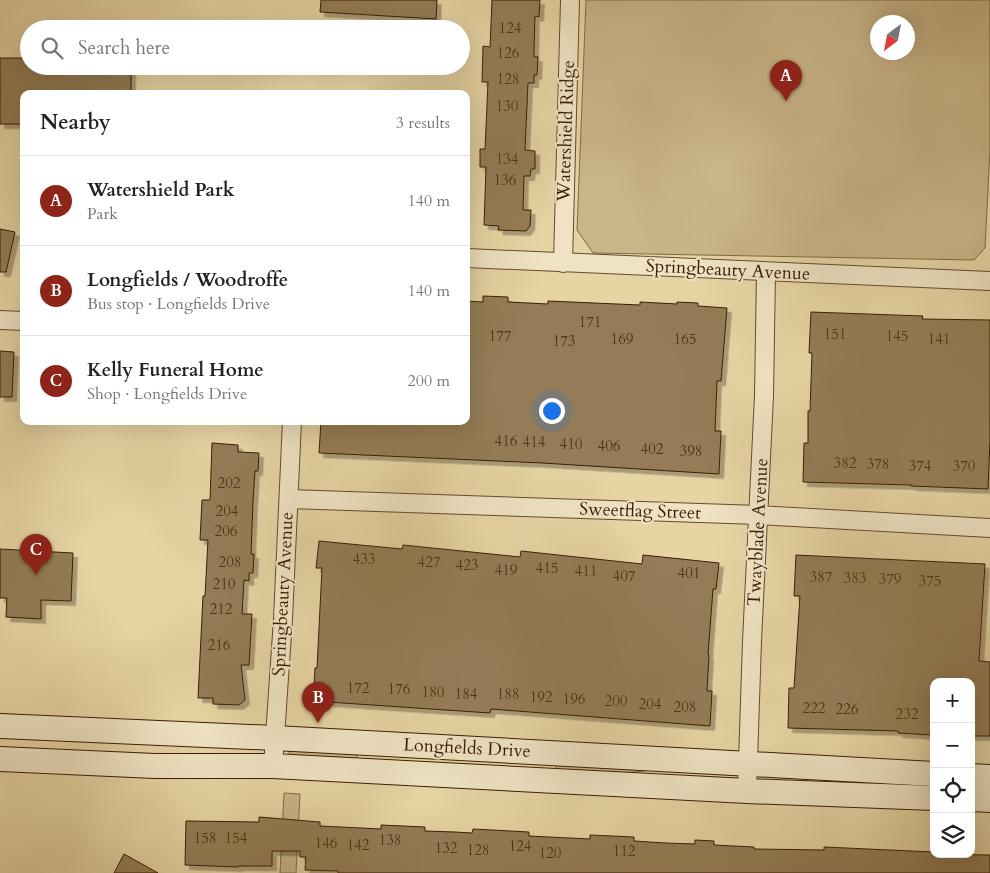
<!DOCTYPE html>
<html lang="en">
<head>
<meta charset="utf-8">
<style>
  :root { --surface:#fff; --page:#f2f2f2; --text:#222; --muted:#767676; --line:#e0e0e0; --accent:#8f2418 }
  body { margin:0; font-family:Cardo,serif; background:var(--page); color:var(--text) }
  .controls { position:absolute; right:15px; bottom:15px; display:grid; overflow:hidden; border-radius:10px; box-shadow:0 5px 20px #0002 }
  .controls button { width:45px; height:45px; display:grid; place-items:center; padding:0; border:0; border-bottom:1px solid var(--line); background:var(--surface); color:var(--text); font:25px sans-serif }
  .compass { position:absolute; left:870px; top:15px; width:45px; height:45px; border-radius:50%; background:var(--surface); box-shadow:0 5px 20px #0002; rotate:212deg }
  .you { position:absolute; left:551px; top:410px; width:18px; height:18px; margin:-12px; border:4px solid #fff; border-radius:50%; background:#1a73e8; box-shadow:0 0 0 8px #1a73e833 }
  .badge { display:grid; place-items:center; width:32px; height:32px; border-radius:50%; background:var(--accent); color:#fff; font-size:16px; font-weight:700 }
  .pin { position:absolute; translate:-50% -41px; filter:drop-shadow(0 1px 2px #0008) }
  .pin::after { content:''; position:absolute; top:26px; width:18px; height:15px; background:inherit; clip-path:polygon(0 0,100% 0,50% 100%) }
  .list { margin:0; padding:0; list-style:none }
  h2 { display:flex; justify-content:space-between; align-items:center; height:65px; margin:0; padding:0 20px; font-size:21px }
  h2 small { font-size:16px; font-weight:400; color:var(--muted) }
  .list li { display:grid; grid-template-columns:32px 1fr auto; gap:15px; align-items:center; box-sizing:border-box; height:90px; padding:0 20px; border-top:1px solid var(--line) }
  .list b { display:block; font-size:19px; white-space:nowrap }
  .list p { margin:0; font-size:16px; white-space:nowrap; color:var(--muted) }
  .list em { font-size:16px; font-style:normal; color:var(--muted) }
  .icon { flex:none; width:28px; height:28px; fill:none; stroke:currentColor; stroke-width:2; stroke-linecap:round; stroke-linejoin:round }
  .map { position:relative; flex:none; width:990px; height:873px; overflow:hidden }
  .search { position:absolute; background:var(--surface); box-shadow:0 5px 20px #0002; left:20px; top:20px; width:450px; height:55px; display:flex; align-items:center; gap:12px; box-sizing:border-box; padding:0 18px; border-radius:28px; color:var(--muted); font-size:19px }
  .panel { position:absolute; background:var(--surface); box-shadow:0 5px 20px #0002; left:20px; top:90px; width:450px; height:335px; border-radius:10px }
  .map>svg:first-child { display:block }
</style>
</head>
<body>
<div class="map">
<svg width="990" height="873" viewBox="0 0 990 873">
  <defs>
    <filter id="shadow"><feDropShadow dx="4.5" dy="4.5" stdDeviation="0" flood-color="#0004"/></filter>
  </defs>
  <rect width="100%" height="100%" fill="#e6d4a3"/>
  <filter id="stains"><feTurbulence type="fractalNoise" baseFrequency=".004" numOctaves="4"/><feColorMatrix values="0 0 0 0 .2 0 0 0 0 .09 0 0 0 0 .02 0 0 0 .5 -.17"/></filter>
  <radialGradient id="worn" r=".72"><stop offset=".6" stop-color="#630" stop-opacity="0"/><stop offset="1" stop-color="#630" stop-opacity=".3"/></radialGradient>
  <!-- green -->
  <g fill="#c9b588" stroke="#816946" fill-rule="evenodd">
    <path d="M586,0H990V149L985,248L974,260L593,253L577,230ZM878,22H908V52H878Z"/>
    <path d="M290,749L357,753V757L355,761L306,759L291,755L288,751Z"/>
    <path d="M556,764L652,770L617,774L559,770L556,768Z"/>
    <path d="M284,793L300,794L296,873H280Z"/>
  </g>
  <!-- building -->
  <g fill="#937c57" stroke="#391d04" filter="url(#shadow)">
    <path d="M321,0H437L436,19L320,12Z"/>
    <path d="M492,0H540L539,17L535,16L534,49V57H538L537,75H534V83H528L525,150L535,151V169H531L530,176H524L523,210H531L530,226L526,231L498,230L499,226L484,225L486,167H480V149H485L488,82H482L483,46L490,47Z"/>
    <path d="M0,58H29V66H112V70H131V94H24V124H0Z"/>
    <path d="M0,229L15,232L6,272H0Z"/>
    <path d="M483,296L508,297V302L548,304V301L640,305V302L677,304V302L698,303V306L727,308L721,381H717L715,431H721L719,474L542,463L319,453L321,421H466V301L483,302Z"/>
    <path d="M811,312L923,316L922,319L990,320V440L988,489L911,486V485L803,482L804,443H808V411H810L812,353H809Z"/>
    <path d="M0,351L14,352L12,397H0Z"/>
    <path d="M212,443L238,445V452L259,453L258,471H255L253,502L251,554H254L253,573H249V581L244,580L242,614H252L249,665H241L245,700L239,705L213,704V698H198L203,596H205L208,540H200L202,500H210Z"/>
    <path d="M319,541L402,549L403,545L520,557L521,551L642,564L643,555L719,563L716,589H713L708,655H709L707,691H712L710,726L491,709L490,713L313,701L315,668H317L322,568H316Z"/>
    <path d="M0,549L73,553L71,601L41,600V619L6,617L7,598H0Z"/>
    <path d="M796,555L985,564L979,661L990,662V736H971V682H934L932,735L898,733V731L788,728L789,688H794L800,596H794Z"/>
    <path d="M259,817L320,822V826L381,829V825L425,827V831L455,832L472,833L473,829L529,832V836L590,839V835L634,837V841L665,843L695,844V840L714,841V845L754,847V849L824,850V847L934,852V854L990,855V873H338V871L305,870L306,857H300V851H272V866H238V867L185,865L186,821L259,822Z"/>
    <path d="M124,854L158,873H114Z"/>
  </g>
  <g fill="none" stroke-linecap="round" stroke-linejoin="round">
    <!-- street casing -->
    <g stroke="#644b2c" stroke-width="20">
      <g id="street">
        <path d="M466,258L990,281"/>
        <path d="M563,263L570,0"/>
        <path d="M0,320L24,321"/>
        <path d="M289,499L759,515L990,528"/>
        <path d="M273,766L283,619L292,421"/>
        <path d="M747,791L752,641L764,396L766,272"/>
      </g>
    </g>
    <!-- secondary casing -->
    <g stroke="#391d04" stroke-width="26">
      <g id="secondary">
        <path d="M0,726L275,738L934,774"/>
        <path d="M0,759L155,766H273L747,791L934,798"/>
        <path d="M971,776L990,777"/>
        <path d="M971,799L990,800"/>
      </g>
    </g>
    <!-- street -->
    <use href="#street" stroke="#efe3c3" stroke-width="18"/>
    <!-- secondary -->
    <use href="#secondary" stroke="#efe3c3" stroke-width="24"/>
  </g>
  <g text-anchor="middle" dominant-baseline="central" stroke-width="4" stroke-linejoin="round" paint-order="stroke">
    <!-- number labels -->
    <g font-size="15" fill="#503519">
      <text x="510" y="28">124</text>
      <text x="508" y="53">126</text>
      <text x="508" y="79">128</text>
      <text x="507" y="106">130</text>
      <text x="507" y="159">134</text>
      <text x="505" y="180">136</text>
      <text x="590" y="322">171</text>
      <text x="835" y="334">151</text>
      <text x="500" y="336">177</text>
      <text x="897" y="336">145</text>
      <text x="622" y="339">169</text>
      <text x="685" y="339">165</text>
      <text x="939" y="339">141</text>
      <text x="564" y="341">173</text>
      <text x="506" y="441">416</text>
      <text x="534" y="442">414</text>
      <text x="571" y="444">410</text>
      <text x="609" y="446">406</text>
      <text x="652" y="449">402</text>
      <text x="691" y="451">398</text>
      <text x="845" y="463">382</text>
      <text x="878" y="464">378</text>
      <text x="920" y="466">374</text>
      <text x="964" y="466">370</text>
      <text x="229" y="483">202</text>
      <text x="227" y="511">204</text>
      <text x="226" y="531">206</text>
      <text x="364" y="559">433</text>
      <text x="230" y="562">208</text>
      <text x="429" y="562">427</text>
      <text x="467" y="565">423</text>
      <text x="547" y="568">415</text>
      <text x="506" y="570">419</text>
      <text x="586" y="571">411</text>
      <text x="689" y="573">401</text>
      <text x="624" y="576">407</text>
      <text x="821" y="577">387</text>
      <text x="855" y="578">383</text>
      <text x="890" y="579">379</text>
      <text x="930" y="581">375</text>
      <text x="224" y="584">210</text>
      <text x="221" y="609">212</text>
      <text x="219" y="645">216</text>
      <text x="358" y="688">172</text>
      <text x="399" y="689">176</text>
      <text x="433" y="692">180</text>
      <text x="466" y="694">184</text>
      <text x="508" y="694">188</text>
      <text x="541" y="697">192</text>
      <text x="574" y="699">196</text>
      <text x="616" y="701">200</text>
      <text x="650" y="704">204</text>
      <text x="685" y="707">208</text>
      <text x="814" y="708">222</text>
      <text x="847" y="709">226</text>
      <text x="907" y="714">232</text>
      <text x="205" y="838">158</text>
      <text x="236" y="838">154</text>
      <text x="390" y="840">138</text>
      <text x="326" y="843">146</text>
      <text x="358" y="845">142</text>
      <text x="520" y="846">124</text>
      <text x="446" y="848">132</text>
      <text x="478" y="850">128</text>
      <text x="624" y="851">112</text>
      <text x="550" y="853">120</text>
    </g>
    <!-- street labels -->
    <g font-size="18" fill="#391d04" stroke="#efe3c3">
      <text transform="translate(566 131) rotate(-88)">Watershield Ridge</text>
      <text transform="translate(728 270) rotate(3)">Springbeauty Avenue</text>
      <text transform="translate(640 511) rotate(2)">Sweetflag Street</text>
      <text transform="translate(758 532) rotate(-87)">Twayblade Avenue</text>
      <text transform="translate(283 594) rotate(-87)">Springbeauty Avenue</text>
      <text transform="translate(467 748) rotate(3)">Longfields Drive</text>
    </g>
  </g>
  <rect width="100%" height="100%" filter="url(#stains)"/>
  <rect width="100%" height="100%" fill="url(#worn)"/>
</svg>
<div class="controls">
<button>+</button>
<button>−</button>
<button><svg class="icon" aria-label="locate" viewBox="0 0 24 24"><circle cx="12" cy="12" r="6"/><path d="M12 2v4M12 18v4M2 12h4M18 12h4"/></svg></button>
<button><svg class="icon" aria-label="layers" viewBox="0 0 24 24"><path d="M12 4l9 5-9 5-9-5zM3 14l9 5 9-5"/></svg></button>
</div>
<svg class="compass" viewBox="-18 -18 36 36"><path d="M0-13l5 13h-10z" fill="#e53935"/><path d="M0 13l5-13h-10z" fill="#767676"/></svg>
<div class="you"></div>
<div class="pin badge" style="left:786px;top:101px">A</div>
<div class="pin badge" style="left:318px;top:723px">B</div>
<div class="pin badge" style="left:36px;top:575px">C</div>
<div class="search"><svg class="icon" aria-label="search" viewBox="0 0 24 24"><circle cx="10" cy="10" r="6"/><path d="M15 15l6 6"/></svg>Search here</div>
<section class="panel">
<h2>Nearby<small>3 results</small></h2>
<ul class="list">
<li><span class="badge">A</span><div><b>Watershield Park</b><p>Park</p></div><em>140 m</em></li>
<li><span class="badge">B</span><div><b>Longfields / Woodroffe</b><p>Bus stop · Longfields Drive</p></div><em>140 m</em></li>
<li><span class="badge">C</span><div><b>Kelly Funeral Home</b><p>Shop · Longfields Drive</p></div><em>200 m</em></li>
</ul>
</section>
</div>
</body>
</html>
